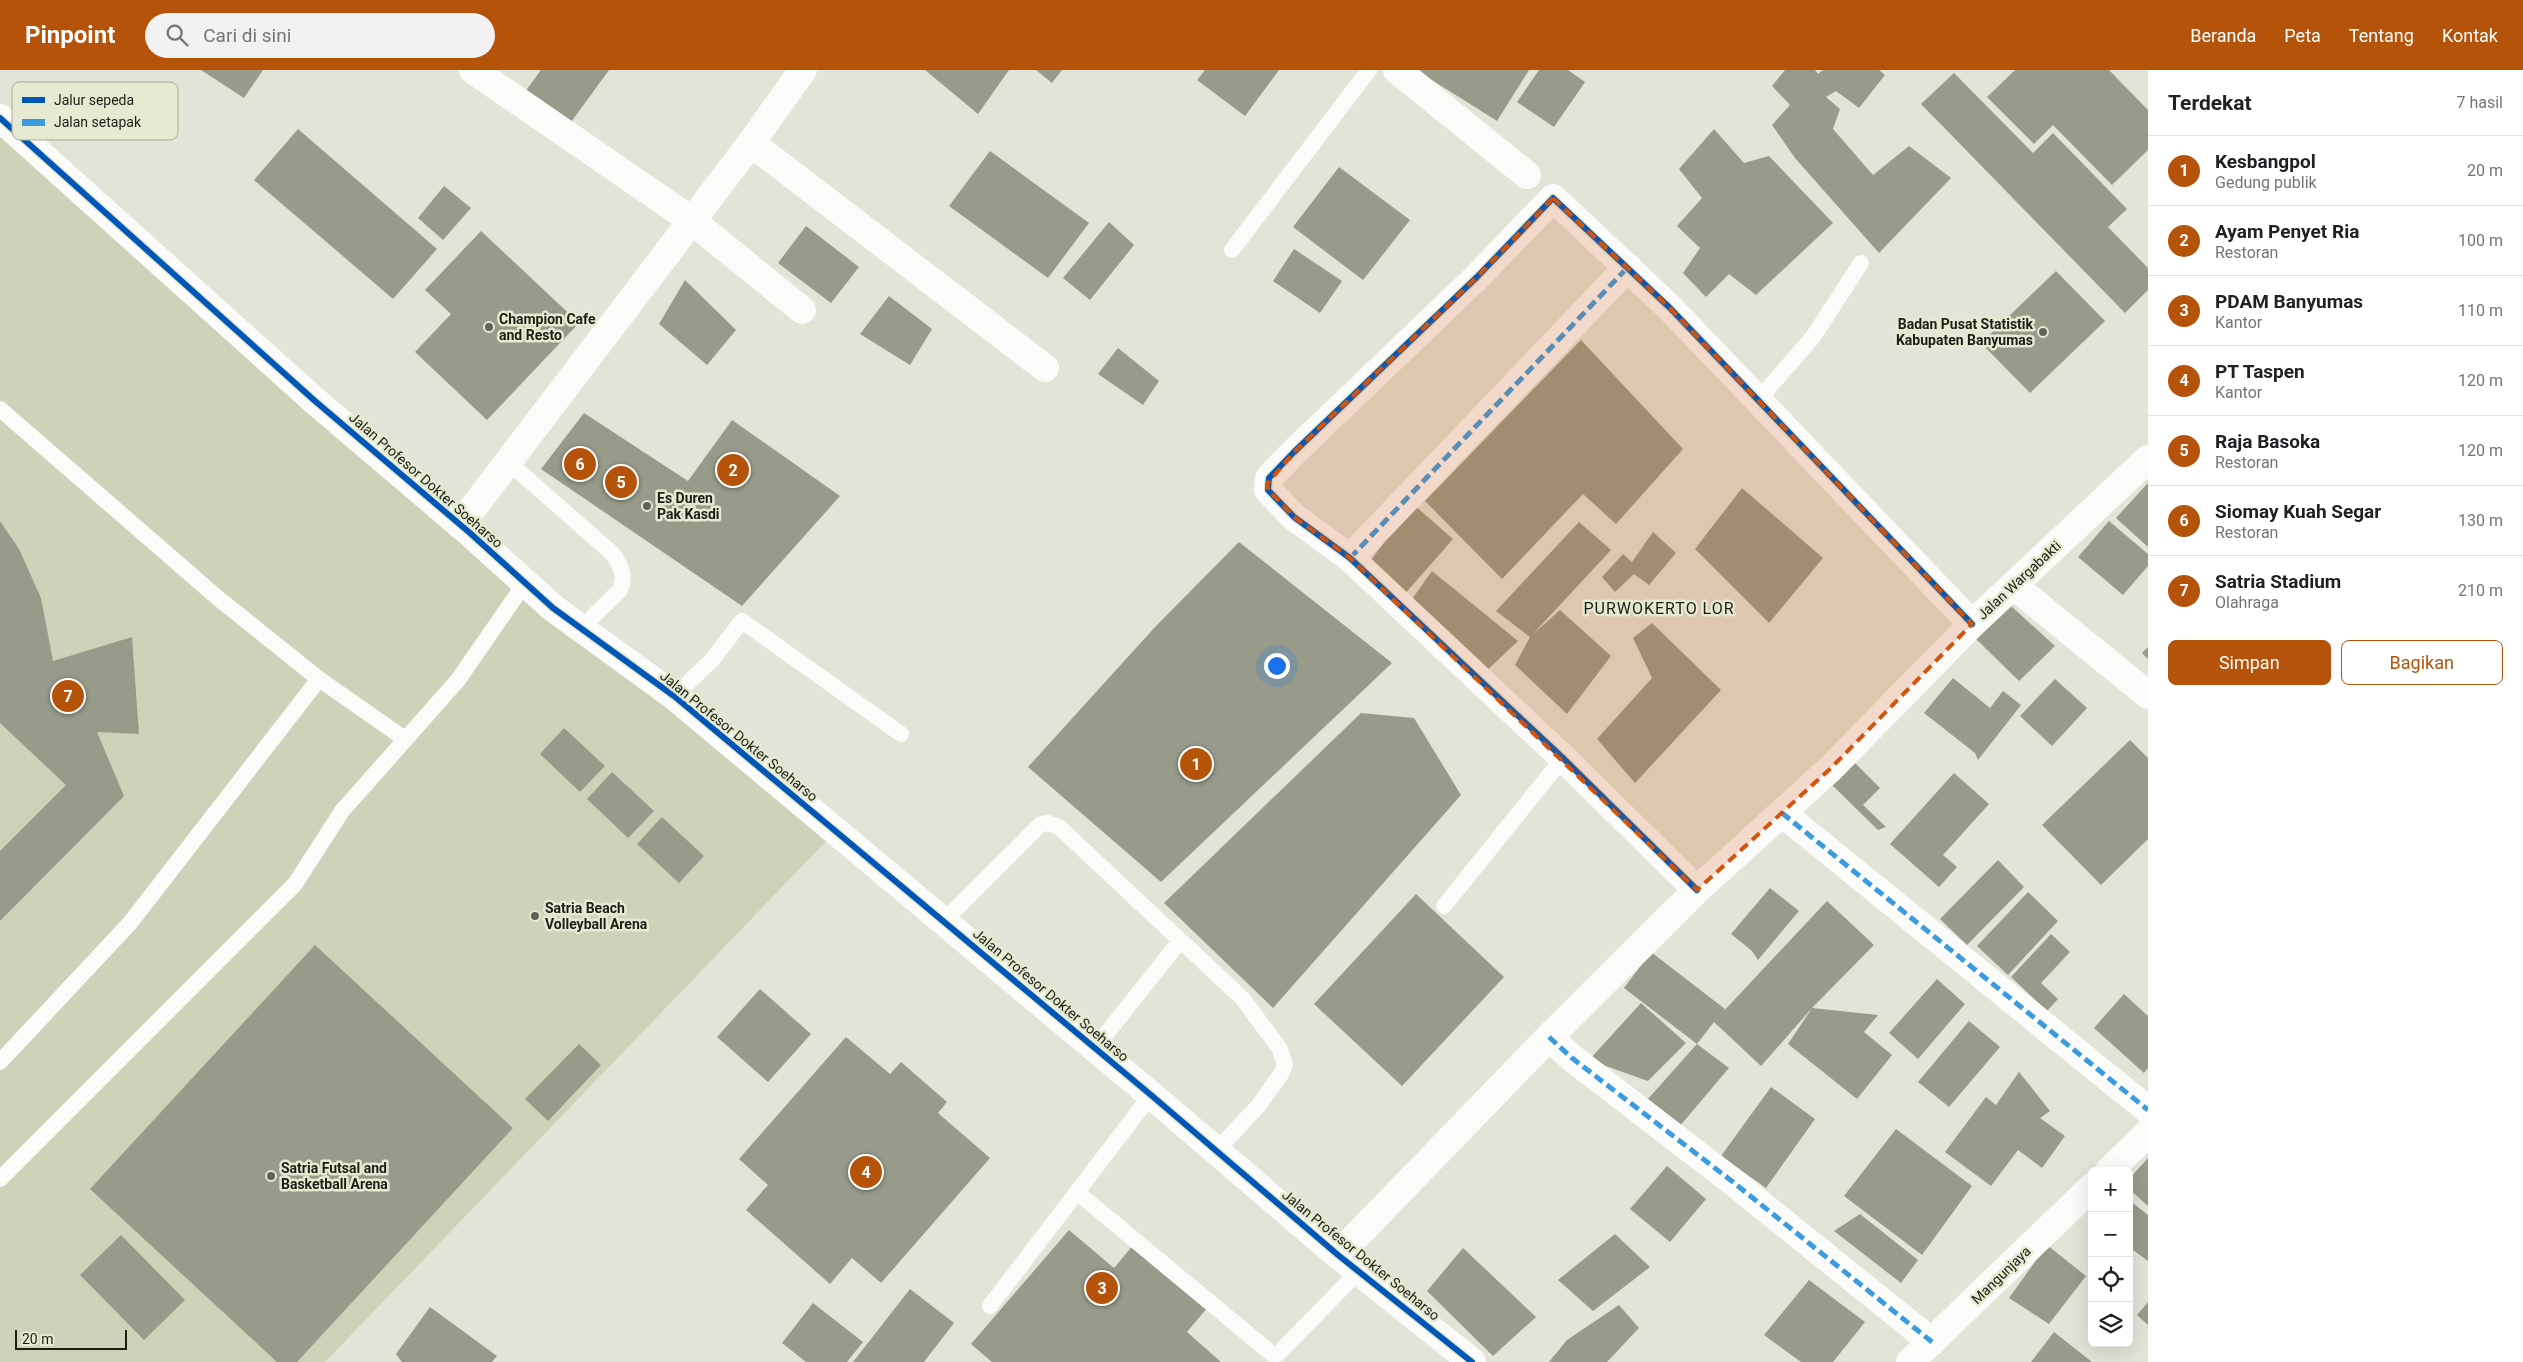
<!DOCTYPE html>
<html lang="id">
<head>
<meta charset="utf-8">
<style>
  :root { --surface:#fff; --page:#f2f2f2; --text:#202124; --muted:#757577; --line:#e0e0e0; --accent:#b45309 }
  body { margin:0; font-family:Roboto,sans-serif; background:var(--page); color:var(--text) }
  .controls { position:absolute; right:15px; bottom:15px; display:grid; overflow:hidden; border-radius:8px; box-shadow:0 5px 20px #0002 }
  .controls button { width:45px; height:45px; display:grid; place-items:center; padding:0; border:0; border-bottom:1px solid var(--line); background:var(--surface); color:var(--text); font:25px sans-serif }
  .scale { position:absolute; left:15px; bottom:12px; width:112px; box-sizing:border-box; padding-left:5px; border:2px solid #1c1e15; border-top:0; font-size:14px; line-height:18px; white-space:nowrap; color:#1c1e15; -webkit-text-stroke:4px #e5ead1; paint-order:stroke }
  .you { position:absolute; left:1276px; top:595px; width:18px; height:18px; margin:-12px; border:4px solid #fff; border-radius:50%; background:#1a73e8; box-shadow:0 0 0 8px #1a73e833 }
  .badge { display:grid; place-items:center; width:32px; height:32px; border-radius:50%; background:var(--accent); color:#fff; font-size:16px; font-weight:700 }
  .pin { position:absolute; translate:-50% -50%; border:2px solid #fff; box-shadow:0 1px 5px #0006 }
  .list { margin:0; padding:0; list-style:none }
  h2 { display:flex; justify-content:space-between; align-items:center; height:65px; margin:0; padding:0 20px; font-size:21px }
  h2 small { font-size:16px; font-weight:400; color:var(--muted) }
  .list li { display:grid; grid-template-columns:32px 1fr auto; gap:15px; align-items:center; box-sizing:border-box; height:70px; padding:0 20px; border-top:1px solid var(--line) }
  .list b { display:block; font-size:19px; white-space:nowrap }
  .list p { margin:0; font-size:16px; white-space:nowrap; color:var(--muted) }
  .list em { font-size:16px; font-style:normal; color:var(--muted) }
  .actions { display:flex; gap:10px; padding:15px 20px }
  .actions a { flex:1; padding:11px 0; border:1px solid var(--accent); border-radius:8px; text-align:center; font-size:18px; color:var(--accent) }
  .actions .main { background:var(--accent); color:#fff }
  .icon { flex:none; width:28px; height:28px; fill:none; stroke:currentColor; stroke-width:2; stroke-linecap:round; stroke-linejoin:round }
  .map { position:relative; flex:none; width:2148px; height:1292px; overflow:hidden }
  header { display:flex; align-items:center; gap:30px; box-sizing:border-box; height:70px; padding:0 25px; background:var(--accent); color:#fff }
  header strong { font-size:24px }
  nav { display:flex; gap:28px; margin-inline-start:auto; font-size:18px }
  .search { width:350px; height:45px; background:var(--page); display:flex; align-items:center; gap:12px; box-sizing:border-box; padding:0 18px; border-radius:28px; color:var(--muted); font-size:19px }
  main { display:flex }
  aside { flex:1; background:var(--surface) }
  .map>svg:first-child { display:block }
</style>
</head>
<body>
<header>
<strong>Pinpoint</strong>
<div class="search"><svg class="icon" aria-label="search" viewBox="0 0 24 24"><circle cx="10" cy="10" r="6"/><path d="M15 15l6 6"/></svg>Cari di sini</div>
<nav><a>Beranda</a><a>Peta</a><a>Tentang</a><a>Kontak</a></nav>
</header>
<main>
<div class="map">
<svg width="2148" height="1292" viewBox="0 0 2148 1292">
  <rect width="100%" height="100%" fill="#e2e4d7"/>
  <!-- green -->
  <path fill="#cdd2b8" d="M0,58L834,763L325,1292H0Z"/>
  <!-- building -->
  <g fill="#989b8a">
    <path d="M201,0H263L244,28Z"/>
    <path d="M541,0H609L566,59L522,26Z"/>
    <path d="M925,0H1009L978,44Z"/>
    <path d="M1036,0H1062L1052,13Z"/>
    <path d="M1205,0H1279L1245,46L1197,10Z"/>
    <path d="M1416,0H1529L1497,51Z"/>
    <path d="M1539,0H1568L1585,12L1554,57L1517,32Z"/>
    <path d="M1785,0H1815L1818,4L1823,0H1879L1885,5L1859,38L1836,21L1826,27L1840,39L1833,59L1873,105L1909,76L1951,108L1879,183L1795,88L1772,55L1790,35L1772,16Z"/>
    <path d="M2015,0H2109L2148,40V80L2112,115L2053,55L2034,74L1987,27Z"/>
    <path d="M1954,3L2033,83L2053,63L2127,139L2108,157L2148,198V220L2125,243L1921,34Z"/>
    <path d="M298,59L437,179L393,229L254,110Z"/>
    <path d="M1714,59L1744,93L1769,86L1833,153L1756,225L1729,204L1706,227L1683,203L1700,178L1677,156L1702,128L1679,99Z"/>
    <path d="M990,81L1089,153L1048,208L949,136Z"/>
    <path d="M1339,97L1410,150L1363,210L1293,157Z"/>
    <path d="M444,116L471,138L443,170L418,148Z"/>
    <path d="M1109,152L1134,175L1090,230L1063,208Z"/>
    <path d="M806,156L859,197L831,233L778,193Z"/>
    <path d="M481,161L579,253L487,350L415,282L451,244L425,220Z"/>
    <path d="M1294,179L1342,211L1320,243L1273,211Z"/>
    <path d="M2056,201L2105,251L2030,323L1981,273Z"/>
    <path d="M685,210L736,260L707,295L659,254Z"/>
    <path d="M889,226L932,259L910,295L860,264Z"/>
    <path d="M1581,270L1683,379L1616,454L1583,424L1502,509L1425,431Z"/>
    <path d="M1118,278L1159,311L1143,335L1098,304Z"/>
    <path d="M584,343L688,411L732,350L840,426L742,536L541,399Z"/>
    <path d="M2148,413V477L2116,448Z"/>
    <path d="M1742,418L1823,488L1769,553L1695,479Z"/>
    <path d="M1413,434L1453,469L1403,526L1365,498Z"/>
    <path d="M0,451L19,479L41,528L53,591L132,567L139,664L97,662L124,726L0,851V781L66,715L0,653Z"/>
    <path d="M2109,451L2148,484V496L2123,525L2078,487Z"/>
    <path d="M1579,452L1611,480L1532,565L1560,540L1611,586L1567,644L1515,595L1530,567L1496,541Z"/>
    <path d="M1653,462L1676,483L1649,515L1634,504L1615,522L1602,507L1623,484L1632,492Z"/>
    <path d="M1239,472L1392,593L1161,812L1028,697L1156,556Z"/>
    <path d="M1432,501L1518,571L1479,608L1407,536Z"/>
    <path d="M2011,536L2055,576L2019,611L1976,569Z"/>
    <path d="M1652,553L1721,620L1635,713L1597,669L1652,608L1633,568Z"/>
    <path d="M2148,577V589L2142,583Z"/>
    <path d="M1953,608L1990,638L2003,621L2021,635L1978,690L1975,683L1924,643Z"/>
    <path d="M2055,609L2087,638L2052,676L2020,646Z"/>
    <path d="M1361,643L1414,648L1461,725L1273,938L1164,833Z"/>
    <path d="M564,658L605,696L580,722L540,684Z"/>
    <path d="M2130,670L2148,688V769L2101,815L2042,755Z"/>
    <path d="M1854,692L1880,718L1863,735L1886,757L1878,760L1831,714Z"/>
    <path d="M612,702L654,741L628,768L587,729Z"/>
    <path d="M1954,703L1989,734L1943,785L1957,797L1939,817L1890,774Z"/>
    <path d="M662,747L704,786L679,813L637,774Z"/>
    <path d="M1998,790L2024,817L1967,875L1940,849Z"/>
    <path d="M1770,818L1799,841L1758,890L1752,881L1731,864Z"/>
    <path d="M2028,822L2058,851L2008,905L1977,876Z"/>
    <path d="M1416,824L1504,907L1402,1016L1314,934Z"/>
    <path d="M1827,831L1874,875L1812,938L1878,945L1864,962L1892,985L1857,1029L1788,974L1812,938L1761,996L1714,952L1697,974L1624,918L1651,882L1725,939L1721,944Z"/>
    <path d="M2051,864L2070,882L2041,913L2058,929L2047,941L2011,907Z"/>
    <path d="M315,875L513,1058L297,1292H277L90,1119Z"/>
    <path d="M1937,909L1965,934L1918,989L1889,963Z"/>
    <path d="M760,919L811,964L768,1012L717,967Z"/>
    <path d="M2124,924L2148,946V998L2144,1003L2094,958Z"/>
    <path d="M1641,933L1686,973L1648,1011L1589,990Z"/>
    <path d="M1969,951L2000,977L1949,1037L1918,1012Z"/>
    <path d="M846,967L890,1004L901,992L947,1032L938,1043L990,1088L881,1213L852,1188L830,1214L746,1140L768,1115L739,1089Z"/>
    <path d="M579,974L601,995L548,1051L525,1029Z"/>
    <path d="M1697,974L1729,998L1679,1057L1647,1030Z"/>
    <path d="M2019,1002L2050,1041L2040,1048L2065,1066L2042,1098L2018,1080L1991,1116L1945,1082L1986,1027L1996,1035Z"/>
    <path d="M1771,1017L1815,1049L1766,1118L1721,1086Z"/>
    <path d="M1896,1059L1972,1116L1922,1185L1844,1126Z"/>
    <path d="M2148,1088V1136L2129,1119V1109Z"/>
    <path d="M1667,1096L1706,1129L1670,1172L1630,1139Z"/>
    <path d="M2129,1130L2148,1145V1191L2129,1177Z"/>
    <path d="M1860,1144L1918,1190L1901,1213L1834,1161Z"/>
    <path d="M1069,1160L1114,1198L1134,1174L1208,1237L1187,1262L1221,1292H992L971,1274Z"/>
    <path d="M1615,1164L1650,1197L1593,1241L1558,1210Z"/>
    <path d="M121,1165L185,1230L144,1270L80,1205Z"/>
    <path d="M2047,1175L2086,1206L2049,1254L2009,1228Z"/>
    <path d="M1463,1178L1536,1247L1493,1286L1427,1221Z"/>
    <path d="M1809,1210L1865,1252L1833,1292H1801L1764,1265Z"/>
    <path d="M910,1219L954,1253L924,1292H853Z"/>
    <path d="M2148,1232V1255L2137,1245Z"/>
    <path d="M813,1233L863,1272L847,1292H806L782,1273Z"/>
    <path d="M1619,1235L1639,1258L1607,1292H1549L1567,1270Z"/>
    <path d="M430,1237L497,1286L492,1292H402L396,1284Z"/>
    <path d="M2054,1262L2092,1292H2031Z"/>
  </g>
  <g fill="none" stroke-linecap="round" stroke-linejoin="round">
    <!-- lane -->
    <g stroke="#fbfbf9" stroke-width="16">
      <path d="M1232,180L1369,0"/>
      <path d="M1759,329L1813,267L1861,193"/>
      <path d="M0,339L219,529L319,609L405,669"/>
      <path d="M507,391L613,484C621,496 626,506 620,520L580,559"/>
      <path d="M674,626L712,590L742,551L901,664"/>
      <path d="M1444,836L1563,688"/>
      <path d="M944,851L1041,754L1048,753L1059,757L1243,929L1280,979L1285,995L1281,1004L1259,1035L1216,1081"/>
      <path d="M1095,978L1180,871"/>
      <path d="M0,992L130,853L319,609"/>
      <path d="M0,1109L295,814L342,741L458,610L525,513"/>
      <path d="M1078,1123L1272,1284H1278L1359,1201"/>
      <path d="M990,1236L1151,1025"/>
    </g>
    <!-- street -->
    <g stroke="#fbfbf9" stroke-width="28">
      <path d="M473,0L691,150L802,240"/>
      <path d="M1397,0L1527,105"/>
      <path d="M751,73L1045,298"/>
      <path d="M460,455L751,73L803,0"/>
      <path d="M1350,488L1628,197"/>
      <path d="M2014,516L2148,625"/>
      <path d="M1782,743L2148,1040"/>
      <path d="M1697,820L1563,688L1350,488L1294,447L1268,420L1269,408L1294,382L1477,207L1553,128L1670,238L1972,554"/>
      <path d="M1549,967L1572,988L1733,1112L1932,1272"/>
      <path d="M1338,1185L1549,967L1697,820L1830,699L1972,554L2148,389"/>
    </g>
    <!-- secondary -->
    <g stroke="#fbfbf9" stroke-width="28">
      <path d="M0,48L315,331L470,463L553,538L674,626L1151,1025L1338,1185L1472,1292"/>
      <path d="M2109,1101L2148,1063"/>
      <path d="M1910,1292L2092,1117"/>
    </g>
    <!-- quiet -->
    <g stroke="#3c9bdf" stroke-width="5" stroke-dasharray="10 5" stroke-linecap="butt">
      <path d="M1350,488L1628,197"/>
      <path d="M1782,743L2148,1040"/>
      <path d="M1549,967L1572,988L1733,1112L1932,1272"/>
    </g>
    <!-- cycleway casing -->
    <g stroke="#e5ead1" stroke-width="9">
      <g id="cycleway">
        <path d="M0,48L315,331L470,463L553,538L674,626L1151,1025L1338,1185L1472,1292"/>
        <path d="M1697,820L1563,688L1350,488L1294,447L1268,420L1269,408L1294,382L1477,207L1553,128L1670,238L1972,554"/>
      </g>
    </g>
    <!-- cycleway -->
    <use href="#cycleway" stroke="#0057b8" stroke-width="6"/>
  </g>
  <!-- marked area -->
  <path fill="#d4530d" fill-opacity="0.2" stroke="#d4530d" stroke-width="4" stroke-dasharray="10 6" stroke-linejoin="round" d="M1553,128L1670,238L1972,554L1830,699L1697,820L1350,488L1294,447L1268,420L1267,414L1294,382L1477,207Z"/>
  <!-- markers -->
  <g fill="#616359" stroke="#e5ead1" stroke-width="2">
    <circle cx="489" cy="257" r="5"/>
    <circle cx="2043" cy="262" r="5"/>
    <circle cx="647" cy="436" r="5"/>
    <circle cx="535" cy="846" r="5"/>
    <circle cx="271" cy="1106" r="5"/>
  </g>
  <g text-anchor="middle" dominant-baseline="central" stroke-width="5" stroke-linejoin="round" paint-order="stroke">
    <!-- poi labels -->
    <g font-size="14" font-weight="bold" fill="#1c1e15" stroke="#e5ead1" text-anchor="start">
      <text x="499" y="249">Champion Cafe<tspan x="499" dy="16">and Resto</tspan></text>
      <text x="2033" y="254" text-anchor="end">Badan Pusat Statistik<tspan x="2033" dy="16">Kabupaten Banyumas</tspan></text>
      <text x="657" y="428">Es Duren<tspan x="657" dy="16">Pak Kasdi</tspan></text>
      <text x="545" y="838">Satria Beach<tspan x="545" dy="16">Volleyball Arena</tspan></text>
      <text x="281" y="1098">Satria Futsal and<tspan x="281" dy="16">Basketball Arena</tspan></text>
    </g>
    <!-- street labels -->
    <g font-size="14" fill="#1c1e15" stroke="#e5ead1">
      <text transform="translate(426 410) rotate(41)">Jalan Profesor Dokter Soeharso</text>
      <text transform="translate(2019 510) rotate(-43)">Jalan Wargabakti</text>
      <text transform="translate(739 666) rotate(39)">Jalan Profesor Dokter Soeharso</text>
      <text transform="translate(1051 925) rotate(40)">Jalan Profesor Dokter Soeharso</text>
      <text transform="translate(1361 1185) rotate(39)">Jalan Profesor Dokter Soeharso</text>
      <text transform="translate(2001 1205) rotate(-44)">Mangunjaya</text>
    </g>
    <!-- quarter labels -->
    <g font-size="16" letter-spacing="1" fill="#1c1e15" stroke="#e5ead1">
      <text x="1659" y="538">PURWOKERTO LOR</text>
    </g>
  </g>
  <!-- legend -->
  <rect x="12" y="12" width="166" height="58" rx="8" fill="#e5ead1" stroke="#a9ad99" stroke-width="1"/>
  <rect x="22" y="27" width="23" height="6" fill="#0057b8"/>
  <rect x="22" y="49" width="23" height="7" fill="#3c9bdf"/>
  <g font-size="14" fill="#1c1e15">
    <text x="54" y="35">Jalur sepeda</text>
    <text x="54" y="57">Jalan setapak</text>
  </g>
</svg>
<div class="controls">
<button>+</button>
<button>−</button>
<button><svg class="icon" aria-label="locate" viewBox="0 0 24 24"><circle cx="12" cy="12" r="6"/><path d="M12 2v4M12 18v4M2 12h4M18 12h4"/></svg></button>
<button><svg class="icon" aria-label="layers" viewBox="0 0 24 24"><path d="M12 4l9 5-9 5-9-5zM3 14l9 5 9-5"/></svg></button>
</div>
<div class="scale">20 m</div>
<div class="you"></div>
<div class="pin badge" style="left:1196px;top:694px">1</div>
<div class="pin badge" style="left:733px;top:400px">2</div>
<div class="pin badge" style="left:1102px;top:1218px">3</div>
<div class="pin badge" style="left:866px;top:1102px">4</div>
<div class="pin badge" style="left:621px;top:412px">5</div>
<div class="pin badge" style="left:580px;top:394px">6</div>
<div class="pin badge" style="left:68px;top:626px">7</div>
</div>
<aside>
<h2>Terdekat<small>7 hasil</small></h2>
<ul class="list">
<li><span class="badge">1</span><div><b>Kesbangpol</b><p>Gedung publik</p></div><em>20 m</em></li>
<li><span class="badge">2</span><div><b>Ayam Penyet Ria</b><p>Restoran</p></div><em>100 m</em></li>
<li><span class="badge">3</span><div><b>PDAM Banyumas</b><p>Kantor</p></div><em>110 m</em></li>
<li><span class="badge">4</span><div><b>PT Taspen</b><p>Kantor</p></div><em>120 m</em></li>
<li><span class="badge">5</span><div><b>Raja Basoka</b><p>Restoran</p></div><em>120 m</em></li>
<li><span class="badge">6</span><div><b>Siomay Kuah Segar</b><p>Restoran</p></div><em>130 m</em></li>
<li><span class="badge">7</span><div><b>Satria Stadium</b><p>Olahraga</p></div><em>210 m</em></li>
</ul>
<div class="actions"><a class="main">Simpan</a><a>Bagikan</a></div>
</aside>
</main>
</body>
</html>
